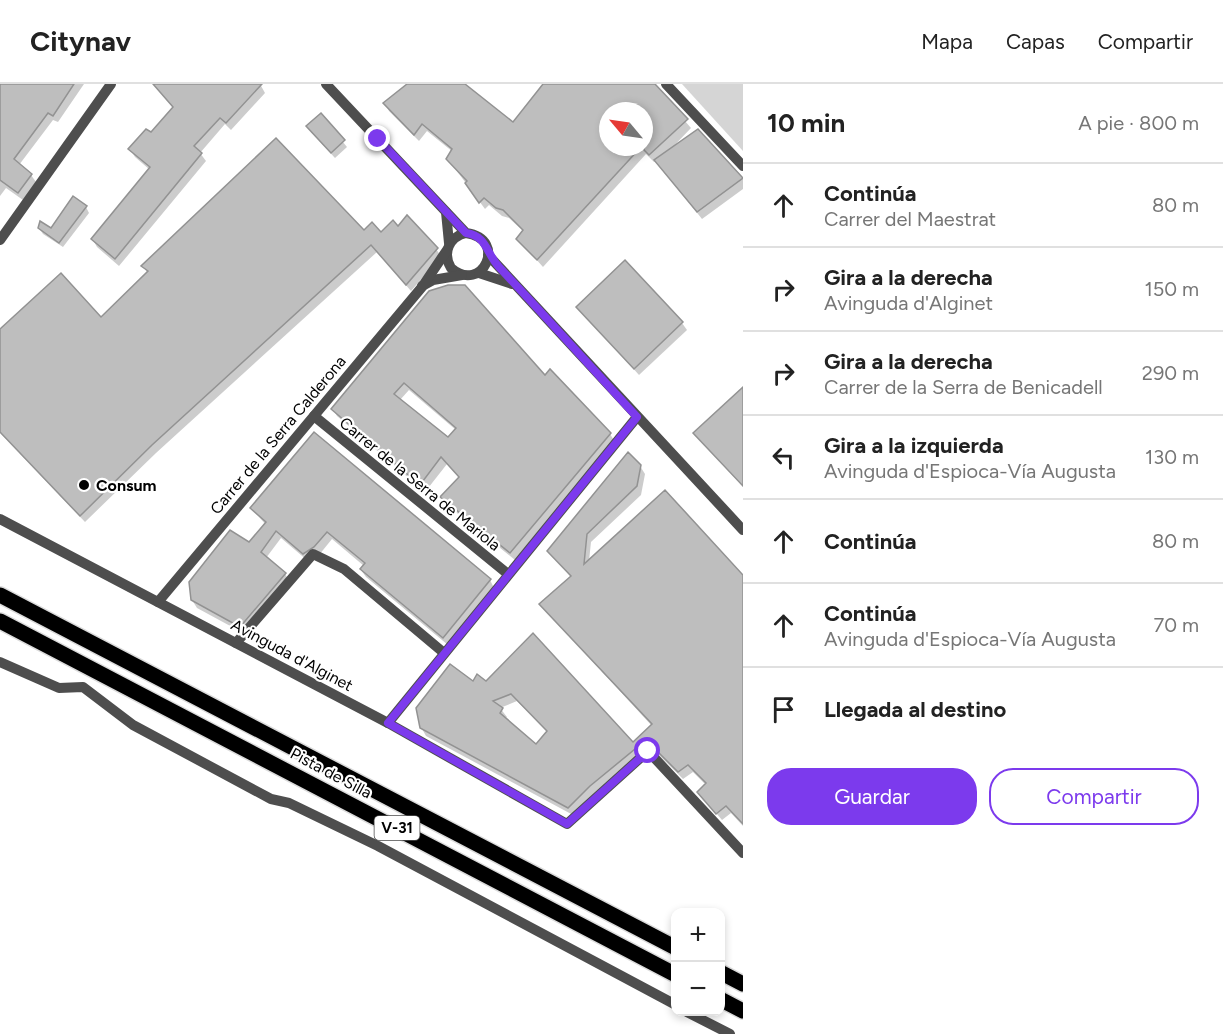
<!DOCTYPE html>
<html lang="es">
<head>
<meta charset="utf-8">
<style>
  :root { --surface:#fff; --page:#f2f2f2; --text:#222; --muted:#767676; --line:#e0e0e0; --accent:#7c3aed }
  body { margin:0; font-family:Figtree,sans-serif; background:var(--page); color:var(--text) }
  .controls { position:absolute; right:18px; bottom:18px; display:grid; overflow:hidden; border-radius:12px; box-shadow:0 3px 9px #0003 }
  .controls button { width:54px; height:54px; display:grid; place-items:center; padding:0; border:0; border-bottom:2px solid var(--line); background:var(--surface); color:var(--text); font:30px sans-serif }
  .compass { position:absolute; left:599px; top:18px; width:54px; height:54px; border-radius:50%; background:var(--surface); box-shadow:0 3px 9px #0003; rotate:299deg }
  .stop { position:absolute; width:18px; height:18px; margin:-14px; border:4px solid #7c3aed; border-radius:50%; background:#fff }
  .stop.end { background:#7c3aed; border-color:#fff; box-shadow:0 2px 6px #0008 }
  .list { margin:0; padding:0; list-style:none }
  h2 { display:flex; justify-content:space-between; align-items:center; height:78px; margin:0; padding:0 24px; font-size:26px }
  h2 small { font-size:20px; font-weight:400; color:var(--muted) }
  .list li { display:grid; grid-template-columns:39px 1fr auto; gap:18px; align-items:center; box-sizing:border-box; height:84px; padding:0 24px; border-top:2px solid var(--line) }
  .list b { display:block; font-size:22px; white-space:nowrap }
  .list p { margin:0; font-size:20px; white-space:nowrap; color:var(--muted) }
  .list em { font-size:20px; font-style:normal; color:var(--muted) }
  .actions { display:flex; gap:12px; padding:18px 24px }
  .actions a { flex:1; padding:14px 0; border:2px solid var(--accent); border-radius:24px; text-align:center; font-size:21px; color:var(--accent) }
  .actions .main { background:var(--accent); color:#fff }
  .icon { flex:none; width:33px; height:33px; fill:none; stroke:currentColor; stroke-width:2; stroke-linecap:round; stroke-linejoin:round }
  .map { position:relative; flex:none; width:743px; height:950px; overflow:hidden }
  header { display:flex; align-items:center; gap:36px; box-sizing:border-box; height:84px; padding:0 30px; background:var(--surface); border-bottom:2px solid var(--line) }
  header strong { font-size:28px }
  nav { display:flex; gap:33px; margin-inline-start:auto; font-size:21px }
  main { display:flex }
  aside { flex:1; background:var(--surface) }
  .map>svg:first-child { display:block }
</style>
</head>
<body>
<header>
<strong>Citynav</strong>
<nav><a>Mapa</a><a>Capas</a><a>Compartir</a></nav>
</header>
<main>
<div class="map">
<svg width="743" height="950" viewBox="0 0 743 950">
  <rect width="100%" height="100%" fill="#fff"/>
  <!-- green -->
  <path fill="#d5d5d5" d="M682,0H743V67Z"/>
  <!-- shadow -->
  <g fill="#0003" fill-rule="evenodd">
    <path d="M0,0H84L58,38L53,36L19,81L31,91L36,98L23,116L6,104L0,112Z"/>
    <path d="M155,0H260L265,9L231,46L225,40L200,69L206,77L119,182L97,163L93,156L150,86L135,73L130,65L152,50L174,25Z"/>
    <path d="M410,0H463L513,40L545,0H653L691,44L668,68L698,47L743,94V105L702,135L656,77L654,78L646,70L543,183L518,155L524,148L509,134L502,132L489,121L485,125L448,75L453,68L427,47L419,57L389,27L385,19ZM608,27H644V63H608Z"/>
    <path d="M321,31L347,63L335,74L311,48Z"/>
    <path d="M86,123L89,129L63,163L43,150L39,144L52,146Z"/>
    <path d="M364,148L436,165L441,172L411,207L377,168L156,369L85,438L0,349V247L101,235L148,190L143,182Z"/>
    <path d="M429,208L545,293L610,350L615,358L515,476L447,421L442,413L460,394L447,380L425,408L337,332L333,325ZM409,306L456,346L448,355L400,316Z"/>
    <path d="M578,223L682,239L687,246L639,291Z"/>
    <path d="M743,305V403L695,349Z"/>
    <path d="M640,382L645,390L641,411L591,458L589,477L665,408L743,492V742L731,729L722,736L699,709L706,701L693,688L683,695L651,663L594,710L573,731L426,652L421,643L473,600L486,599L633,661L652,642L541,521L571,493L549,467ZM517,617L548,649L536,662L505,635L507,633L500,624Z"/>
    <path d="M252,425L490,496L494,504L448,561L366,493L361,486L364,482L332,455L319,471L308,477L281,454L266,474L285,490L290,498L245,550L197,524L192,516L266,441Z"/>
  </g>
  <!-- building -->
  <g fill="#bebebe" stroke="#929292" stroke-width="1.5" fill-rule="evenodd">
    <path d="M0,0H74L53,32L48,29L14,75L32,90L18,109L0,96Z"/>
    <path d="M153,0H262L226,39L220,34L194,62L202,69L115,175L91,155L150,83L128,65L146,45L151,48L173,23Z"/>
    <path d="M407,0H465L513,38L543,0H655L688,35L649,71L644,66V27H608V63H641L537,176L516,155L523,146L503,126L496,124L484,114L479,119L465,99L467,97L446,75L452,65L422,40L414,51L383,19Z"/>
    <path d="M321,29L345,56L331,69L306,42Z"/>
    <path d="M698,45L743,94L697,128L654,76Z"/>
    <path d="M276,54L364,146L372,138L381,148L393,136L398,142L407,131L438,164L406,201L371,161L152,361L80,432L0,348V245L61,189L101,233L148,187L141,182Z"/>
    <path d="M73,112L87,122L59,159L38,144L40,137L51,144Z"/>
    <path d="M625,176L683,238L634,285L576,223Z"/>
    <path d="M448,201H465L545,291L550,285L611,349L510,469L440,413L459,393L441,373L420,401L331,325L429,207ZM404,299L456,344L448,353L394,310Z"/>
    <path d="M743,303V402L693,349Z"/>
    <path d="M314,348L491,495L443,554L360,485L365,479L327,448L314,463L303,470L276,447L261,468L286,489L240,543L191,516L189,498L230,446L249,458L266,438L250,424Z"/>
    <path d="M628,368L641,381L637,402L587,450L584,480L665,406L743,491V740L726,722L716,730L697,708L706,699L688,681L678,688L646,656L590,702L568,724L420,644L416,624L450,580L473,597L477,590L486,597L533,549L633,658L652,640L539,520L571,492L547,467ZM511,610L547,647L536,660L500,629L503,624L493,617Z"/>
  </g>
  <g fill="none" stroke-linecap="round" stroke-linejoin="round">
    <!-- highway casing -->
    <g stroke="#dbdbdb" stroke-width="18">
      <g id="highway">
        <path d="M0,511L676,864"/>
        <path d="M0,537L676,891"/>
        <path d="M720,888L743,900"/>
        <path d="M720,915L743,927"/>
      </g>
    </g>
    <!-- minor -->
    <g stroke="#4e4e4e" stroke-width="10">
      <path d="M326,0L466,149C509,155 482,211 451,184C442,169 449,153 466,149"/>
      <path d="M666,0L743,82"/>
      <path d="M446,128L449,159"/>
      <path d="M0,156L111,0"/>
      <path d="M488,171L743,446"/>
      <path d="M479,189L512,200"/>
      <path d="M422,202L433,196L462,191"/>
      <path d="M314,332L508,490"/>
      <path d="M0,435L388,639L567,740L648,667L743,769"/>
      <path d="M158,518L422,203L447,166"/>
      <path d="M236,559L313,470L344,485L444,569"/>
      <path d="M0,578L59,604L83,603L133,641L271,715L289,719L378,762L676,921"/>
      <path d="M388,639L637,333"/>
      <path d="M687,928L730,950"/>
    </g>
    <!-- highway -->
    <use href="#highway" stroke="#000" stroke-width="15"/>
  </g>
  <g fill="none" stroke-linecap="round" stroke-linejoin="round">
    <!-- route -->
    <path stroke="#7c3aed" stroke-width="8" d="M378,55L466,149C487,152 486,169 499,183C545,232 591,283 637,333L388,639L567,740L648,667"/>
  </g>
  <!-- markers -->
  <circle fill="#000" stroke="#fff" stroke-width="2" cx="84" cy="401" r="6"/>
  <g text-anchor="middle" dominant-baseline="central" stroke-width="4.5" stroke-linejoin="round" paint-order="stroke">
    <!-- shield labels -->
    <rect fill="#fff" stroke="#4c4c4c" stroke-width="1.5" x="374.5" y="732" width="45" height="24" rx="4.5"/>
    <g font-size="15" font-weight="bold" fill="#000">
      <text x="397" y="744">V-31</text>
    </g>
    <!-- street labels -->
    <g font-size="16" fill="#000" stroke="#fff">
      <text transform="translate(278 351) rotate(-50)">Carrer de la Serra Calderona</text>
      <text transform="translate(420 400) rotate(39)">Carrer de la Serra de Mariola</text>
      <text transform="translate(292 571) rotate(28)">Avinguda d'Alginet</text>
      <text transform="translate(331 689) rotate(28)">Pista de Silla</text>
    </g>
    <!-- poi labels -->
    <g font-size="16" font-weight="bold" fill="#000" stroke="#fff" text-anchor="start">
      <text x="96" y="401">Consum</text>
    </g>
  </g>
</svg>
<div class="controls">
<button>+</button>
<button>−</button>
</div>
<svg class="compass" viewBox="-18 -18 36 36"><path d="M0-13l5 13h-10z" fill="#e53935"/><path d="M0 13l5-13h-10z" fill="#767676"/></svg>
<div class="stop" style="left:648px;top:667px"></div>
<div class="stop end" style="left:378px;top:55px"></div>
</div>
<aside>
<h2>10 min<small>A pie · 800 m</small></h2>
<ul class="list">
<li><svg class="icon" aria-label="ahead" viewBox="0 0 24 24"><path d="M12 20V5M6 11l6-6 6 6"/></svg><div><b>Continúa</b><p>Carrer del Maestrat</p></div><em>80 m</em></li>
<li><svg class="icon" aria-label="right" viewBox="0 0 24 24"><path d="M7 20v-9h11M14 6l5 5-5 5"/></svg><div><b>Gira a la derecha</b><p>Avinguda d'Alginet</p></div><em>150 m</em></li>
<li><svg class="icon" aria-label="right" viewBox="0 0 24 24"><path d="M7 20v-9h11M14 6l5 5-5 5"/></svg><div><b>Gira a la derecha</b><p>Carrer de la Serra de Benicadell</p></div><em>290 m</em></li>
<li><svg class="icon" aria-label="left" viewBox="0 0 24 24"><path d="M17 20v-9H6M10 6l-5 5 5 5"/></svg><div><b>Gira a la izquierda</b><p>Avinguda d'Espioca-Vía Augusta</p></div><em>130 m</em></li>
<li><svg class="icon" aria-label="ahead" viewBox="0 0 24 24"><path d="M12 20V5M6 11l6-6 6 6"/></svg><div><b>Continúa</b></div><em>80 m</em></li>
<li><svg class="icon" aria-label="ahead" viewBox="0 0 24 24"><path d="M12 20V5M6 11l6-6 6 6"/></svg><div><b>Continúa</b><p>Avinguda d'Espioca-Vía Augusta</p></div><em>70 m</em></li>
<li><svg class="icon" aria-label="arrive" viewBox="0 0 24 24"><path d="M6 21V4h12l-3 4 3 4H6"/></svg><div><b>Llegada al destino</b></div></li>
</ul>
<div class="actions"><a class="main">Guardar</a><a>Compartir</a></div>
</aside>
</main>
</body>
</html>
